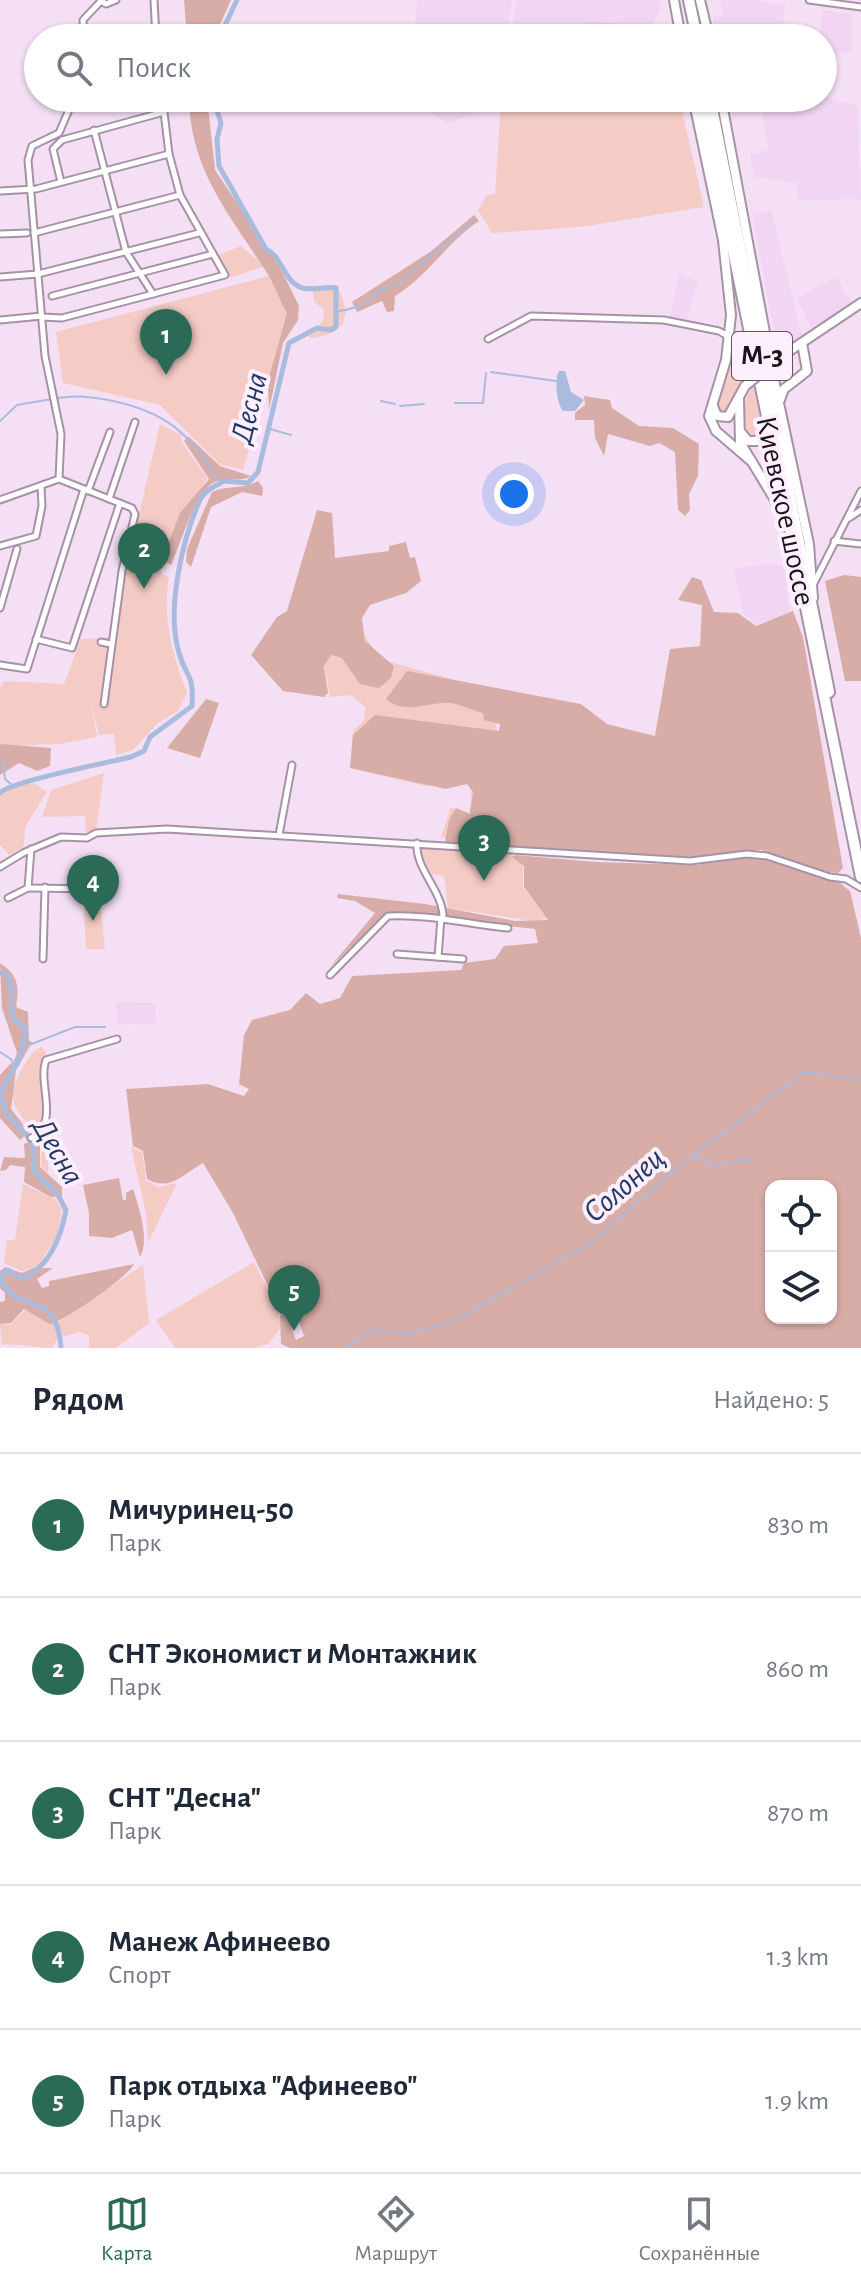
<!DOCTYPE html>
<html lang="ru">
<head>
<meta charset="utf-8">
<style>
  :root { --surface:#fff; --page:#f6f6f7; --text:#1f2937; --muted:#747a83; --line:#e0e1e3; --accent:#2b6a57 }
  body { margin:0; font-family:"Alegreya Sans",sans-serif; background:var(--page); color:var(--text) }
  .controls { position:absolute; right:24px; bottom:24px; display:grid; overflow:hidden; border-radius:16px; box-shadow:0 2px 6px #0004 }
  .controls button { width:72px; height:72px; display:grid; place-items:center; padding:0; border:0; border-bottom:2px solid var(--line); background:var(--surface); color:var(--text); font:40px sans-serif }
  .you { position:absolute; left:514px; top:494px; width:28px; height:28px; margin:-20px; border:6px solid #fff; border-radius:50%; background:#1a73e8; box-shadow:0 0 0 12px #1a73e833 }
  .badge { display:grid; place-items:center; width:52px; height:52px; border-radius:50%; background:var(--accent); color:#fff; font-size:26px; font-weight:700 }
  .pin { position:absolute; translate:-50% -66px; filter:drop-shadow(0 2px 4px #0008) }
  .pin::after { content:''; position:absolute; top:42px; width:28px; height:24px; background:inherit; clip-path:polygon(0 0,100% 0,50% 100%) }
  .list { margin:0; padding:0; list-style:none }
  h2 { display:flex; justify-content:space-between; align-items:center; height:104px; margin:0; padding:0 32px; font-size:34px }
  h2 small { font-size:26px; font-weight:400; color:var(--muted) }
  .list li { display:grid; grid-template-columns:52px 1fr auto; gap:24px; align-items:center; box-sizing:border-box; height:144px; padding:0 32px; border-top:2px solid var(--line) }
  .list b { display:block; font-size:30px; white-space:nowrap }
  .list p { margin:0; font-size:26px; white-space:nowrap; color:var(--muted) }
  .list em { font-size:26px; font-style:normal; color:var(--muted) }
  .icon { flex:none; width:44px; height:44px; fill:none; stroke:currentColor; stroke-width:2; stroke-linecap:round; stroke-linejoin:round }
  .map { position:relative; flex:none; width:861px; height:1348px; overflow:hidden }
  .search { position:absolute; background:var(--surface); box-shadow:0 2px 6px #0004; left:24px; right:24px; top:24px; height:88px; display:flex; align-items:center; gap:20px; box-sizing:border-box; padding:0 28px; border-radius:44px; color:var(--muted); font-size:30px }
  .sheet { height:824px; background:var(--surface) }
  nav { display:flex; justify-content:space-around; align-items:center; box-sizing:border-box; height:112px; border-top:2px solid var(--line); background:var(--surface); font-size:22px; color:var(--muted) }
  nav a { display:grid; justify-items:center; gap:4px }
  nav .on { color:var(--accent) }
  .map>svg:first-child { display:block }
</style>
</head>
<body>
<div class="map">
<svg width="861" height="1348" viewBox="0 0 861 1348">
  <rect width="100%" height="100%" fill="#f5dff5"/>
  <!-- built -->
  <g fill="#f1d5f2">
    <path d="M417,0H512L508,38H414Z"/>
    <path d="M516,0H659L661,8L653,24L588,23L587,38H511Z"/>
    <path d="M720,0H756L785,6L783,32L820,37L822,10L852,14V52L823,53V38H717L713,17L723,15Z"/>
    <path d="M823,96L857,106L861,199L798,200L797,183L755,177L750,155L769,150L759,98Z"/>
    <path d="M408,98H503V100L448,124Z"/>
    <path d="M771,210L802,336L778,351L752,214Z"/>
    <path d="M680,273L698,282L686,321L669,318Z"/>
    <path d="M836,277L852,303L812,330L797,298Z"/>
    <path d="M767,564L784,566L790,613L757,624L743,614L734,568Z"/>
    <path d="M116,1002L155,1003L156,1023L118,1025Z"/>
  </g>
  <!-- green -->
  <g fill="#f5cbc5">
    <path d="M588,23L653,24L657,38H587Z"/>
    <path d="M508,98H679L704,207L580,227L492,233L478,210L487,195L495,194L501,102Z"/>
    <path d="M241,246L264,266L231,278L216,256Z"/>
    <path d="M269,276L291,312L243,470L220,464L160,405L63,383L56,332Z"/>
    <path d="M330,288L341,293L346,311L343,324L328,335L311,338L306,334C318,329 324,324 324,310L314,301L313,290Z"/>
    <path d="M733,342L746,349L752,370L738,375L744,379L726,415L718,413L716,405Z"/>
    <path d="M755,383L762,433L752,440L745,436C740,416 743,400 755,383Z"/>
    <path d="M160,424L181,435L182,443L207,478L168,546L161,574L169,577C162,617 172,655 187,692L178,711L158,723L133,750L116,755L114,734L99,735L91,702L97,737L59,744L0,746V688L4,681L64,684L81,639L110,638Z"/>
    <path d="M357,622L379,659L492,690L499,747V849L441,837L451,807L469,817L472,784L426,786L350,768L353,731L364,720L365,707L351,695L330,697L324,660Z"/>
    <path d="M104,773L96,831L86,832L85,816L42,817L51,790Z"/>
    <path d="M34,783L47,792L25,827L24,846L9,855L0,845V796L6,788Z"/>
    <path d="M422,846L512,855L523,866V887L547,919L533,921L448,908L444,876L431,874L421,853Z"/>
    <path d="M83,893H99L105,949H86Z"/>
    <path d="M42,1046L47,1055C27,1088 60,1127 64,1160L52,1159L48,1163V1174L41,1166C41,1158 43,1147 39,1141C23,1111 0,1107 22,1069C28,1059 31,1052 42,1046Z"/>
    <path d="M131,1147L142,1152L146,1180L158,1187L177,1183L148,1243L146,1213Z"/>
    <path d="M23,1184L55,1199L62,1209L57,1236L38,1266L22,1271L4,1263L7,1240H15Z"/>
    <path d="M254,1262L278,1311L281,1327L268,1344L252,1348H175L156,1320Z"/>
    <path d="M143,1265L149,1323L116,1348H89V1335L80,1332L61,1337L58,1322Z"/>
    <path d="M25,1310L54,1323L58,1338L52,1348C35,1348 19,1343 2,1345L0,1324H11Z"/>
  </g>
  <!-- forest -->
  <g fill="#d9ada7" fill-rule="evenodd">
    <path d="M184,0H231L214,38H187Z"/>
    <path d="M189,98H207L215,170L280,267L299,306L298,320L283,343L269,410L268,381L287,313C279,299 274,283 265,270C229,214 190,169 189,98Z"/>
    <path d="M474,215L479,221C447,242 428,276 395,296L394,311L387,312L382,301L357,312L352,302L430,252Z"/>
    <path d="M584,396L610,400L612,408L639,426L673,428L699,444L698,476L689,494L690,510L685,516L678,510L675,452L659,443L650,446L608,434L604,456L595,438L594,420H575V413L585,405Z"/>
    <path d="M188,436L220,466L251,476C241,483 228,476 215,482C195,492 181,543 171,565L162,560L180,513L209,479L184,441Z"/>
    <path d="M258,481L263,488L262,496L242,492L211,507L191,567L186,562L187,549L212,492C228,485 243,490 258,481Z"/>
    <path d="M317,510L332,513L335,558L389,551V546L406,542L410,558L415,557L421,581L406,593L370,605L362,618L365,641L394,666L391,678L379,688L360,684L342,658L331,655L324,666L328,693L324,697L283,691L251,655L277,617L287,611Z"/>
    <path d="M844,575L861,577V681H845L825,581Z"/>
    <path d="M692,577L701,580L714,612L738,613L756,626L793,611L803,637L843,868L838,873L820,871L761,850L684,857L445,842L449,820L456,808L470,814L473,792L467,784L446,789L350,768L353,735L375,715L499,731L500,724L484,720L483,713C472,711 461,704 451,703C429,701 406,716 386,699L407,671L581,704L607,724L655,736L670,649L700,646L702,605L678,600Z"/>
    <path d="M206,699L219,703L200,758L167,748Z"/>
    <path d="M0,744L51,748L50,766L37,771L19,763L0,775Z"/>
    <path d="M516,855L596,862L697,865L748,856L766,858L840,883L850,891L861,938V1348H290L281,1344L280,1315L287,1314L296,1340L304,1336L294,1307L279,1309L233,1213L203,1163C183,1174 170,1192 147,1179L143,1151L133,1146L126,1089L208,1084L244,1096L249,1089L239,1084L244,1035L252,1020L290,1010L306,993L320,1004L340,998L352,976L461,970L464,963L495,959L504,946L538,943L535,929L388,912L330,967L375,913L355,901L337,898L338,894L425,904L515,921L548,920L524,887V866L512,857ZM771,1186H831V1318H771Z"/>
    <path d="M0,963C19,976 19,986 16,1007L28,1012L29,1041L32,1042L18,1067L14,1061L17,1053L2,1008Z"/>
    <path d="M11,1063L16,1070L11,1109L29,1132L20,1140L0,1118V1075Z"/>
    <path d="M36,1139L40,1143V1167L62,1187V1196L51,1197L24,1182L25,1167L10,1165L6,1170L0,1171L4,1157L25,1158L24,1144Z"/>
    <path d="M119,1178L123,1200H126V1193L133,1189C139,1207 150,1241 140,1257L132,1230L112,1238L89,1236V1213L83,1185Z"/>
    <path d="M134,1264C128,1277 66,1320 50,1324L24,1309L11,1323L0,1324V1302L5,1301V1293L0,1288V1271L5,1267L22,1273L33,1268H53L37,1279L42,1288L49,1286V1281Z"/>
  </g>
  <!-- water -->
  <path fill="#a9bcde" d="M559,371H565L571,392L584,400L575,411H563C557,404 554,380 559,371Z"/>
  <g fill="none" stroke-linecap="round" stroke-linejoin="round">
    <!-- stream -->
    <g stroke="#a9bcde" stroke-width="2">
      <path d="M335,311C349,311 372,303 380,289L394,287L473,221"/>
      <path d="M491,372L556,381"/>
      <path d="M58,398C74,395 93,397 108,400C169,412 187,433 221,482"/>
      <path d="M381,401L395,404"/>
      <path d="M455,403H483L486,373"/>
      <path d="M400,406L424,404"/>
      <path d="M0,421L17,405L52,399"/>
      <path d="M270,429L291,435"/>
      <path d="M3,760L5,779L12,785"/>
      <path d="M24,1047L75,1027H105"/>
      <path d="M0,1052L11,1059L15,1067"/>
      <path d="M695,1156L715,1165L753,1159"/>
      <path d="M345,1348L373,1330L408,1334L454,1321L594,1241L672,1172L804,1072L861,1080"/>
    </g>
    <!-- river -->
    <g stroke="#a9bcde" stroke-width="5">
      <path d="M219,38L237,0"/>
      <path d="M0,793C8,782 110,762 131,757L144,751L150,737L192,706C194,672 187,680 179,653C166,610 182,540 200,500C204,491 215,486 224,481L248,483L258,472L289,343L317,328L331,330L336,327V288C325,286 313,291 302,288C283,281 283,257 266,249L219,166L217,139L221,123L213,98"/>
      <path d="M0,973L7,975C15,989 9,1003 13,1019L25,1027C26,1053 13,1071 0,1093"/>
      <path d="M0,1095L6,1113L32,1141L34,1171L58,1195L66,1210C61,1237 49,1267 22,1279L8,1270L0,1277C14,1317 57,1285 61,1348"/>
    </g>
    <!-- minor casing -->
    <g stroke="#a692a7" stroke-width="9">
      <g id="minor">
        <path d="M154,0L156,38"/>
        <path d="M809,0L861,7"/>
        <path d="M101,1L106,4L116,0"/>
        <path d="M84,38L83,20L102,0"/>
        <path d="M159,98V102"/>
        <path d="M94,130L126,252L153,294"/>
        <path d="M0,191L36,189L169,154"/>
        <path d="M34,233L180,195"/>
        <path d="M0,234L27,233"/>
        <path d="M0,277L38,274L199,233"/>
        <path d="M52,296L213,254"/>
        <path d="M42,317L62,318L225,275L180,195L169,154L164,112L62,140L53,149L61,182"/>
        <path d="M0,320L42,316"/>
        <path d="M488,339L531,316L664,320L719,331L729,337"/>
        <path d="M59,479L61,434L45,356L28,160L32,146L59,133L74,98"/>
        <path d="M88,491L110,432"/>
        <path d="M109,499L135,422"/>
        <path d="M0,500L59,479L132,508L135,514L122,571L104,704"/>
        <path d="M849,518L861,510"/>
        <path d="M834,541L861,544"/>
        <path d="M0,546L36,536L42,506L41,486"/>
        <path d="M814,583L861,491"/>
        <path d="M0,608L17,549"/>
        <path d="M36,639L72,648L120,503"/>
        <path d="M101,642L111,644"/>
        <path d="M0,665L27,669L84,489"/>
        <path d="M279,835L292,765"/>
        <path d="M417,843C415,869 442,890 443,916"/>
        <path d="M0,867L23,853L61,837L87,838L96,833L167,829L690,861L747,854L767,856L830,877L846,879L861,888"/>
        <path d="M28,888L100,889"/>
        <path d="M8,898L28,888L31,849"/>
        <path d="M397,954L463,959"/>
        <path d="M438,957L441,918"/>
        <path d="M43,959L45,887"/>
        <path d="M330,975L388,916C429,914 467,924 508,928"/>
        <path d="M31,1138C61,1123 37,1084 46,1060L117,1039"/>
      </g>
    </g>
    <!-- major casing -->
    <g stroke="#a692a7" stroke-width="12">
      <g id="major">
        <path d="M674,0L681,38"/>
        <path d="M700,0L709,38"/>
        <path d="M693,98L723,240L731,315L726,360L709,416L716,431L752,462"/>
        <path d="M721,98L772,370L809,544L813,598"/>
        <path d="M730,338L747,346L753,357"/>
        <path d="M779,358L861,303"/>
        <path d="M739,400L740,442L784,515"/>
        <path d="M780,400L784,389L807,371L802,343"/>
        <path d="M713,406L717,416L728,417L745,386"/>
        <path d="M740,431L748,441H757L764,433L765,421"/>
      </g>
    </g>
    <!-- highway casing -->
    <g stroke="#a692a7" stroke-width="14">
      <g id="highway">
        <path d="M689,0L697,38"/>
        <path d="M702,98L861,877"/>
        <path d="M710,98L829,692"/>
      </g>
    </g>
    <!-- minor -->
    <use href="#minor" stroke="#fff" stroke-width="5"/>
    <!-- major -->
    <use href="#major" stroke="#fff" stroke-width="8"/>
    <!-- highway -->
    <use href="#highway" stroke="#fff" stroke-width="10"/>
    <!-- major-bridge casing -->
    <g stroke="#a692a7" stroke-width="12" stroke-linecap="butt">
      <path id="major-bridge" d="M745,386L779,358"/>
    </g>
    <!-- major-bridge -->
    <use href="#major-bridge" stroke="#fff" stroke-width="8"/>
  </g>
  <g text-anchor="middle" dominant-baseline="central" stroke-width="8" stroke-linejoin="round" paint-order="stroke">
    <!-- shield labels -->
    <rect fill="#fdeffd" stroke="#5e555e" stroke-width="2" x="732" y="332" width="60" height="48" rx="6"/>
    <g font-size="28" font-weight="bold" fill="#1a131a">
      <text x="762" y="356">М-3</text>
    </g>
    <!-- street labels -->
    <g font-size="30" fill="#1a131a" stroke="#fdeffd">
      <text transform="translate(785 511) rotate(78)">Киевское шоссе</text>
    </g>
    <!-- water labels -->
    <g font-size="32" font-style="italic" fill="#223865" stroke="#fdeffd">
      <text transform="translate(249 408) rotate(-76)">Десна</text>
      <text transform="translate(58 1151) rotate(60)">Десна</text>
      <text transform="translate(624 1185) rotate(-41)">Солонец</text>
    </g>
  </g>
</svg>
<div class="controls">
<button><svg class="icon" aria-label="locate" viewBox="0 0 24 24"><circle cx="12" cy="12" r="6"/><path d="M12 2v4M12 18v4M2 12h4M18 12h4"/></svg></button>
<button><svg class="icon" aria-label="layers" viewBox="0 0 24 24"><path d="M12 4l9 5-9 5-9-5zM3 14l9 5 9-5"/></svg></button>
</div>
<div class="you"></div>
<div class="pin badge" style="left:166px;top:375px">1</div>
<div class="pin badge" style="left:144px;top:589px">2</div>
<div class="pin badge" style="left:484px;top:881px">3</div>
<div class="pin badge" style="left:93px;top:921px">4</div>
<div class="pin badge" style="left:294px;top:1331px">5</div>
<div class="search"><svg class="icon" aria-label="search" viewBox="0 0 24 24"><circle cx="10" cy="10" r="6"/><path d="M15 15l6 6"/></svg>Поиск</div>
</div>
<section class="sheet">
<h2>Рядом<small>Найдено: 5</small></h2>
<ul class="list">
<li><span class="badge">1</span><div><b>Мичуринец-50</b><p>Парк</p></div><em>830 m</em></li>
<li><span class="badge">2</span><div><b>СНТ Экономист и Монтажник</b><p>Парк</p></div><em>860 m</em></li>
<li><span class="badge">3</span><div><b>СНТ &quot;Десна&quot;</b><p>Парк</p></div><em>870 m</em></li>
<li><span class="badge">4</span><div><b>Манеж Афинеево</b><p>Спорт</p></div><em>1.3 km</em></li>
<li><span class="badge">5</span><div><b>Парк отдыха &quot;Афинеево&quot;</b><p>Парк</p></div><em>1.9 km</em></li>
</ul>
</section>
<nav>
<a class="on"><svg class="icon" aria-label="map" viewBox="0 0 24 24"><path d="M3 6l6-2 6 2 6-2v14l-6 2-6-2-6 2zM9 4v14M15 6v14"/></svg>Карта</a>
<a><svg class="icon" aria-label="directions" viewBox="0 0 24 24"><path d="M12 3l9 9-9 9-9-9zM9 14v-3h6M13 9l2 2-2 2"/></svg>Маршрут</a>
<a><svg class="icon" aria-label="saved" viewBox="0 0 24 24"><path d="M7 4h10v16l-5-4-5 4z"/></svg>Сохранённые</a>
</nav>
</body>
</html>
